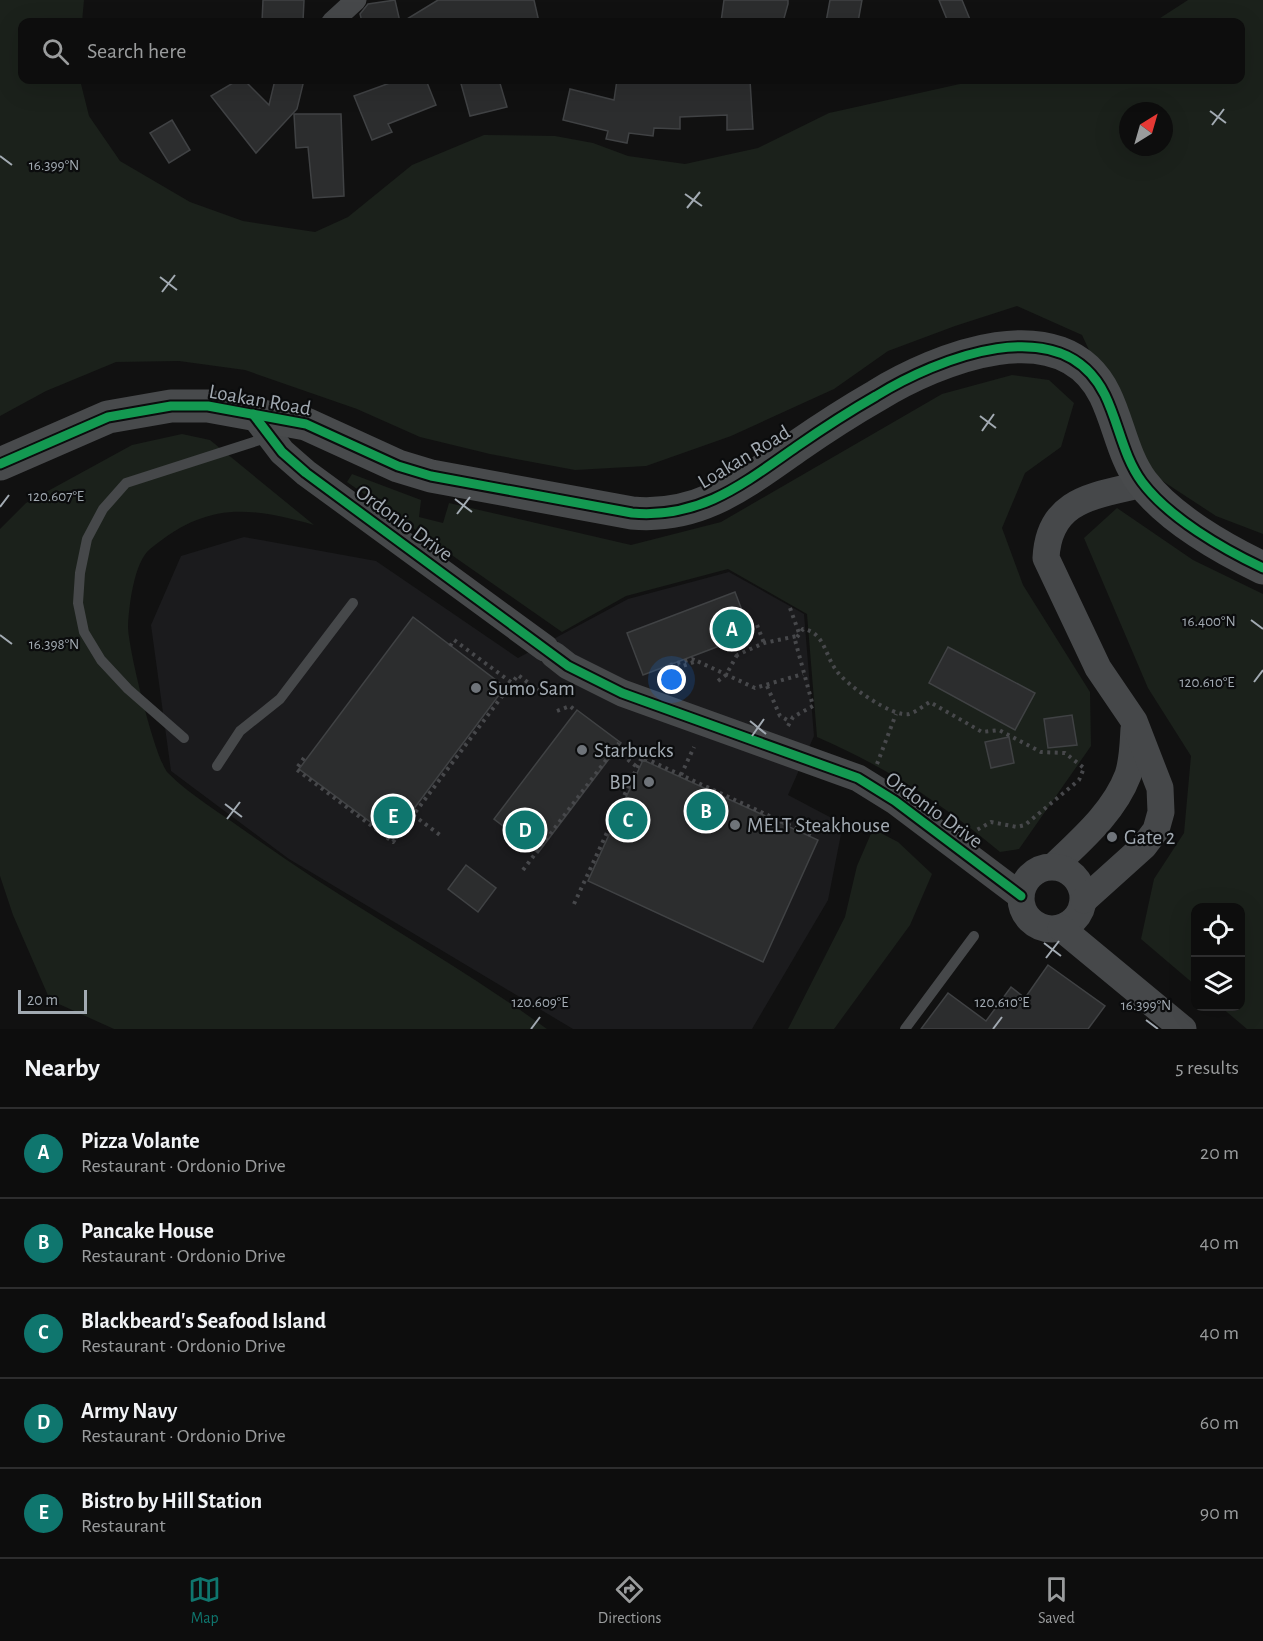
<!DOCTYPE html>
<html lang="en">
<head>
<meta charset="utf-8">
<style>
  :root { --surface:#0d0d0d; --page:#161616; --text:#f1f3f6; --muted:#9a9c9d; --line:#2d2d2e; --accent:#0f766e }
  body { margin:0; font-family:"Alegreya Sans",sans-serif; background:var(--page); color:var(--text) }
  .controls { position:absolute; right:18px; bottom:18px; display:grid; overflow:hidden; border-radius:12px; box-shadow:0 6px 24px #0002 }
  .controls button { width:54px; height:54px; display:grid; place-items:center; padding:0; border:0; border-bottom:2px solid var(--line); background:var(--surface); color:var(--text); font:30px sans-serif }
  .compass { position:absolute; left:1119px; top:102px; width:54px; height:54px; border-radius:50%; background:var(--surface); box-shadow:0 6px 24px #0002; rotate:37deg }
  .scale { position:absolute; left:18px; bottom:15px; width:69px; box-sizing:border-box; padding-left:6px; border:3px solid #a2aab2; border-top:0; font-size:16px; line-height:21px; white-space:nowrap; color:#a2aab2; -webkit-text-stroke:4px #0b0c0d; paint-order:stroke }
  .you { position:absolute; left:672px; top:680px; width:21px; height:21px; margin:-15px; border:4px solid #fff; border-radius:50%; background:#1a73e8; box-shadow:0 0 0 9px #1a73e833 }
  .badge { display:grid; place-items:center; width:39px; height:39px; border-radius:50%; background:var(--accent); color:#fff; font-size:20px; font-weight:700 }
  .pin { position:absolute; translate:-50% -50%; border:3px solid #fff; box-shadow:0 2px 6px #0006 }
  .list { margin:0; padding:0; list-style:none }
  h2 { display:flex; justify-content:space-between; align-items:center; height:78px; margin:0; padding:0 24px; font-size:26px }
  h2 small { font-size:20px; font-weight:400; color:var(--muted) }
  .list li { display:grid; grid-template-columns:39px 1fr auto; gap:18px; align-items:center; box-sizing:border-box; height:90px; padding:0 24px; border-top:2px solid var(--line) }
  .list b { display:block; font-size:22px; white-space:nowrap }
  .list p { margin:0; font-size:20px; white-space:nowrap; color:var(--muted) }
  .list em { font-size:20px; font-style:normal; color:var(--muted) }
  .icon { flex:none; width:33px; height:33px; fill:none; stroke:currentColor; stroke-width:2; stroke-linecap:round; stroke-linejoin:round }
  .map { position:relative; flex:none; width:1263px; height:1029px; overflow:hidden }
  .search { position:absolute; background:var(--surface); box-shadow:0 6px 24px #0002; left:18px; right:18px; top:18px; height:66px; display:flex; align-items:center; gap:15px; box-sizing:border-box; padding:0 21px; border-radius:12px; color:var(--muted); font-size:22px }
  .sheet { height:528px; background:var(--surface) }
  nav { display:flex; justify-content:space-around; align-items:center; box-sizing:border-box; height:84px; border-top:2px solid var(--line); background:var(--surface); font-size:16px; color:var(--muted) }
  nav a { display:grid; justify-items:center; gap:3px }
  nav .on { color:var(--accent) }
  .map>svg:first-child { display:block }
</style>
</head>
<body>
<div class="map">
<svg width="1263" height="1029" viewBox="0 0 1263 1029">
  <rect width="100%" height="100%" fill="#111"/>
  <!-- built -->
  <path fill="#1b1b1d" d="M244,537L376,561L518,658L628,599L729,572L804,614L814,736L788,795L843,824L828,900L752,1029H573L289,859L171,771L151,625L181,556Z"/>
  <!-- green -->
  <g fill="#1b211b" fill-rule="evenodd">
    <path d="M0,0H84L82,22H22V80H80L89,116L120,161L190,202L243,221L315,232L348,217L412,165L484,135L555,136L593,143L628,156L685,164L758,148L829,113L978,80H1240V22H1154L1188,0H1263V534L1216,516L1158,478L1125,427L1082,335L1017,306L955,326L888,351L834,389L731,436L646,466L575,470L490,454L420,437L357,409L245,370L179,361L116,362L46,391L0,416ZM1128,111H1164V147H1128Z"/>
    <path d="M1012,375L1049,380L1074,403L1061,447L1025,473L1002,528L1023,585L1090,692L1091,746L1019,849L1000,852C940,802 888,768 817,737L807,614L728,569L626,596L562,632L347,482L352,474L421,500L419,517L443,523L449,503L631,545L721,522L942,394Z"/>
    <path d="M182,434L210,440L314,525C246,506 207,502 150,549C134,562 129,606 128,626C128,648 155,759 168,773C191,796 222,814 248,833C345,903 450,959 547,1029H114L50,1000L13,915L0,876V529L26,503L132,445Z"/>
    <path d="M1117,508L1193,560L1263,594V1029H1247L1221,1007L1240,1006V908H1196L1195,985L1141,939L1154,879L1184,833L1191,756L1148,688L1084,538Z"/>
    <path d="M873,829L898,842L932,874L910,925L834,1029H788L845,917L857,866Z"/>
  </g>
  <!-- building -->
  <g fill="#2c2d2e" stroke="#404244" stroke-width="1.5">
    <path d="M263,0H304L303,22H262Z"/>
    <path d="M395,0L400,22H362L360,14L368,4Z"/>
    <path d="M438,0H534L539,22H402Z"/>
    <path d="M724,0H788V4L783,22H721Z"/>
    <path d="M830,0H862L858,22H826Z"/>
    <path d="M939,0H962L971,22H948Z"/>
    <path d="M238,80H244L269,105L275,80H304L297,109L256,153L211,96Z"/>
    <path d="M398,80H426L436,105L388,124L392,132L372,140L354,96Z"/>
    <path d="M460,80H499L507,107L470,116Z"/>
    <path d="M617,80H689V83L750,80L753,129L727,130V115L680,117V129L654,128L653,136L629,133L627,143L606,139L608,131L563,120L570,89L614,100Z"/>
    <path d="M294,114H341L344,196L313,198L308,147L296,148Z"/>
    <path d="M172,120L190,150L169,163L150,133Z"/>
    <path d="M735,592L751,634L643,675L627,633Z"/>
    <path d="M413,617L505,687L392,838L299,769Z"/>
    <path d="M948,647L1035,693L1015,730L929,683Z"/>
    <path d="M577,710L621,743L538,853L494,819Z"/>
    <path d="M1072,715L1077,745L1048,748L1044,719Z"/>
    <path d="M1009,737L1014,763L991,768L985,742Z"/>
    <path d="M643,760L818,840L763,962L588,881Z"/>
    <path d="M466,865L496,888L478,912L448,889Z"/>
    <path d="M1048,965L1105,1006L1088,1029H921L948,993L986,1021L1011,987L1025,998Z"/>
  </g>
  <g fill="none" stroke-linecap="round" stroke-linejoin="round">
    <!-- path -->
    <g stroke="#47484b" stroke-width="4" stroke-dasharray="3 4.5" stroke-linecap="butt">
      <path d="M790,608L799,633"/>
      <path d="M757,625L764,643"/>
      <path d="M726,643L737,655L764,643L797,636"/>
      <path d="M450,646L454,640L512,683"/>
      <path d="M670,665L692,659L697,661"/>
      <path d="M718,681L726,675L737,655"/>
      <path d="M671,684L668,671L697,661L755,688L803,674"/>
      <path d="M767,686L780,716L789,721"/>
      <path d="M557,711L570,706L576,711"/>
      <path d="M788,726L793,717L813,706L795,640L803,629C824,632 825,655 836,670C845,684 893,718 909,714C916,712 923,706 930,702L982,732L999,730L1041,752L1065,753L1084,768L1079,780L1025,825L1017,827L991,822L975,831"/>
      <path d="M616,750L637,767"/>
      <path d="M304,758L296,769L393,842L518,675L538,690"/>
      <path d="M877,764L896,714"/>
      <path d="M681,775L694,747"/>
      <path d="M413,815L440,835"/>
      <path d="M523,870L619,743"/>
      <path d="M574,904L642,757L815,837"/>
    </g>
    <!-- service -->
    <g stroke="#46484a" stroke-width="10">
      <path d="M184,738L128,689L101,660L84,632L78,603L80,573L87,539L103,509L126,483L269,437"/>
      <path d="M217,766L240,731L280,699L353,603"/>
      <path d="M905,1029L974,936"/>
    </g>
    <!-- minor -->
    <path stroke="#46484a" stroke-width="21" d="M332,22L356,0"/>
    <!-- tertiary -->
    <g stroke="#46484a" stroke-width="27">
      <path d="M253,414L282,452L306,473L545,648"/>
      <path d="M554,655L568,666L622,693L858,778L895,801L1021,896"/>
      <path d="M1054,866C1081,840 1114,812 1128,775C1133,760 1133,744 1134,729"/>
      <circle cx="1052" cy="898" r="31"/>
      <path d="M1084,900L1144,846L1156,830L1161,812L1160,788L1134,721L1098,668L1046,558C1049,498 1095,496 1143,484"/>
      <path d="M1061,928L1183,1029"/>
    </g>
    <!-- primary -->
    <path stroke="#484a4c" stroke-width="33" d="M0,464L108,417L171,406H208L306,424L398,466L431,476L632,513C700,519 743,484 796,447C822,429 848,412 876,396C936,359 1062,307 1105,395C1119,424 1123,456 1142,482C1169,518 1223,549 1263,568"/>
    <!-- cycleway casing -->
    <g stroke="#0b0c0d" stroke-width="13">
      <g id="cycleway">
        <path d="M253,414L282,452L306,473L568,666L622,693L858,778L895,801L1021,896"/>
        <path d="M0,464L108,417L171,406H208L306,424L398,466L431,476L632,513C700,519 743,484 796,447C822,429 848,412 876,396C936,359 1062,307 1105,395C1119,424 1123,456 1142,482C1169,518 1223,549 1263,568"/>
      </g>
    </g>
    <!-- cycleway -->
    <use href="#cycleway" stroke="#139951" stroke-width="9"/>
  </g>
  <!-- ticks -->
  <path fill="none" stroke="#a2aab2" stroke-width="2" d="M1210,111L1226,123M1212,125L1224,109M0,156L12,165M685,194L702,206M687,208L700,192M160,277L177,290M162,292L175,275M980,416L996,428M982,431L994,414M455,499L472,512M0,507L9,495M457,514L470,497M1251,620L1263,629M0,635L12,644M1254,682L1263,670M750,721L766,734M752,736L764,719M225,804L242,817M227,819L240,802M1044,943L1061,956M1046,958L1059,941M1146,1020L1158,1029M531,1029L540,1017M993,1029L1002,1017"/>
  <!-- markers -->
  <g fill="#6f747a" stroke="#0b0c0d" stroke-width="2">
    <circle cx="476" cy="688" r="6"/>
    <circle cx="582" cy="750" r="6"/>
    <circle cx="649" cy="782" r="6"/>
    <circle cx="735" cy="825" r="6"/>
    <circle cx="1112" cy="837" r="6"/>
  </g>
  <g text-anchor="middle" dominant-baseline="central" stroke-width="4.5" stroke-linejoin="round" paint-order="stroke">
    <!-- street labels -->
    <g font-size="21" fill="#a2aab2" stroke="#0b0c0d">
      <text transform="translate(260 400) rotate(10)">Loakan Road</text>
      <text transform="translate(744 457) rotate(-31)">Loakan Road</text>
      <text transform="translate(404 523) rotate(36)">Ordonio Drive</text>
      <text transform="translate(934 810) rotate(36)">Ordonio Drive</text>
    </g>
    <!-- poi labels -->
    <g font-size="21" fill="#a2aab2" stroke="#0b0c0d" text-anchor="start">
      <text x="488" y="688">Sumo Sam</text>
      <text x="594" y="750">Starbucks</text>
      <text x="637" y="782" text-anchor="end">BPI</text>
      <text x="747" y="825">MELT Steakhouse</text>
      <text x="1124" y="837">Gate 2</text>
    </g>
  </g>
  <g font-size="15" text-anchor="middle" fill="#a2aab2" stroke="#0b0c0d" stroke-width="4.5" stroke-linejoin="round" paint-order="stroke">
    <text x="54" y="170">16.399°N</text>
    <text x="56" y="501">120.607°E</text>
    <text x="1209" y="626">16.400°N</text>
    <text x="54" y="649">16.398°N</text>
    <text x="1207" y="687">120.610°E</text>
    <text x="540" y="1007">120.609°E</text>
    <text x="1002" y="1007">120.610°E</text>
    <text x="1146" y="1010">16.399°N</text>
  </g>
</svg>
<div class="controls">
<button><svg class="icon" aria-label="locate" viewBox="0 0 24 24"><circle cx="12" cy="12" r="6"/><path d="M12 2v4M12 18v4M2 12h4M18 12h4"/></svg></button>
<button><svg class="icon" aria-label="layers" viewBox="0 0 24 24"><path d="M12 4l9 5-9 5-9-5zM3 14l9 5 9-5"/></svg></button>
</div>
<svg class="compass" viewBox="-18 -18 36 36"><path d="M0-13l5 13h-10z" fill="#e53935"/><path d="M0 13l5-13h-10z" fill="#9a9c9d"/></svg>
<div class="scale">20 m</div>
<div class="you"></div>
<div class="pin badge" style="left:732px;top:629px">A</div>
<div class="pin badge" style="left:706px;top:811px">B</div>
<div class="pin badge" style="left:628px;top:820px">C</div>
<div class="pin badge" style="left:525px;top:830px">D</div>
<div class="pin badge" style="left:393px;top:816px">E</div>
<div class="search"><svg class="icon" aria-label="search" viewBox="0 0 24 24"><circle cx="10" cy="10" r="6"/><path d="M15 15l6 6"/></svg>Search here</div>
</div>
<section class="sheet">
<h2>Nearby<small>5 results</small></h2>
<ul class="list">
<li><span class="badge">A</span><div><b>Pizza Volante</b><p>Restaurant · Ordonio Drive</p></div><em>20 m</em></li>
<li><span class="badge">B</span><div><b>Pancake House</b><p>Restaurant · Ordonio Drive</p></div><em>40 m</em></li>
<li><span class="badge">C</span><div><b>Blackbeard's Seafood Island</b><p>Restaurant · Ordonio Drive</p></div><em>40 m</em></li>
<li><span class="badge">D</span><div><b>Army Navy</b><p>Restaurant · Ordonio Drive</p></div><em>60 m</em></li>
<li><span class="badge">E</span><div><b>Bistro by Hill Station</b><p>Restaurant</p></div><em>90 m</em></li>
</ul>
</section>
<nav>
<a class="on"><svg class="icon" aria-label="map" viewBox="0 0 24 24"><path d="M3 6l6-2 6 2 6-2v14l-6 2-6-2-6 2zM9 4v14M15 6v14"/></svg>Map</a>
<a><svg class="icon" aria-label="directions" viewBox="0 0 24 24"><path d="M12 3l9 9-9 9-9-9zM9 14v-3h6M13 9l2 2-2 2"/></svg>Directions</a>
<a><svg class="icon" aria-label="saved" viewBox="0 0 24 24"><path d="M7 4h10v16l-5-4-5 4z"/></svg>Saved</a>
</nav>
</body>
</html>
